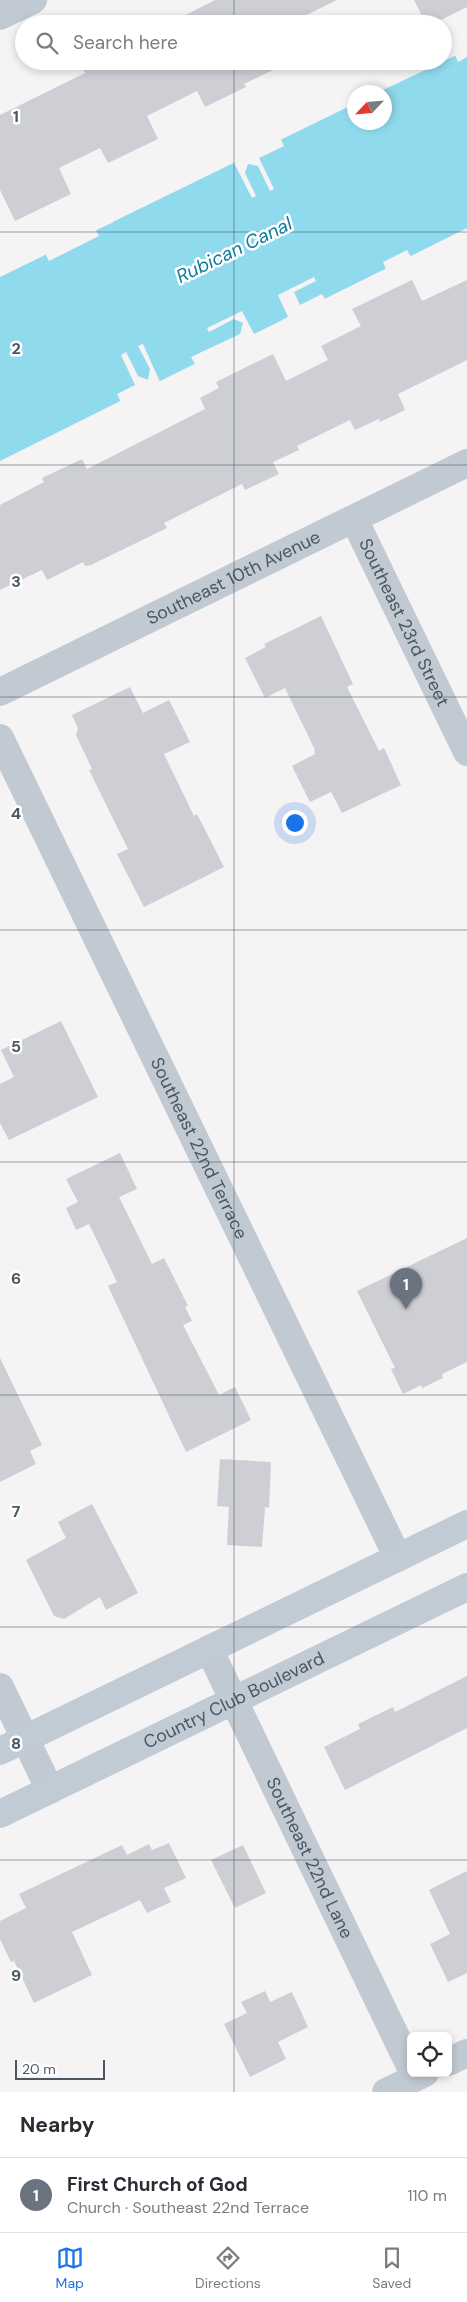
<!DOCTYPE html>
<html lang="en">
<head>
<meta charset="utf-8">
<style>
  :root { --surface:#fff; --page:#f7f7f7; --text:#2b2b33; --muted:#7c7c81; --line:#e1e1e2; --accent:#1a73e8 }
  body { margin:0; font-family:"DM Sans",sans-serif; background:var(--page); color:var(--text) }
  .controls { position:absolute; right:15px; bottom:15px; display:grid; overflow:hidden; border-radius:8px; box-shadow:0 2px 8px #0003 }
  .controls button { width:45px; height:45px; display:grid; place-items:center; padding:0; border:0; border-bottom:1px solid var(--line); background:var(--surface); color:var(--text); font:25px sans-serif }
  .compass { position:absolute; left:347px; top:85px; width:45px; height:45px; border-radius:50%; background:var(--surface); box-shadow:0 2px 8px #0003; rotate:244deg }
  .scale { position:absolute; left:15px; bottom:12px; width:90px; box-sizing:border-box; padding-left:5px; border:2px solid #4a5661; border-top:0; font-size:14px; line-height:18px; white-space:nowrap; color:#4a5661; -webkit-text-stroke:4px #fff; paint-order:stroke }
  .you { position:absolute; left:294px; top:822px; width:18px; height:18px; margin:-12px; border:4px solid #fff; border-radius:50%; background:#1a73e8; box-shadow:0 0 0 8px #1a73e833 }
  .badge { display:grid; place-items:center; width:32px; height:32px; border-radius:50%; background:var(--accent); color:#fff; font-size:16px; font-weight:700 }
  .pin { position:absolute; translate:-50% -41px; filter:drop-shadow(0 1px 2px #0008) }
  .pin::after { content:''; position:absolute; top:26px; width:18px; height:15px; background:inherit; clip-path:polygon(0 0,100% 0,50% 100%) }
  .list { margin:0; padding:0; list-style:none }
  h2 { display:flex; justify-content:space-between; align-items:center; height:65px; margin:0; padding:0 20px; font-size:21px }
  h2 small { font-size:16px; font-weight:400; color:var(--muted) }
  .list li { display:grid; grid-template-columns:32px 1fr auto; gap:15px; align-items:center; box-sizing:border-box; height:75px; padding:0 20px; border-top:1px solid var(--line) }
  .list b { display:block; font-size:19px; white-space:nowrap }
  .list p { margin:0; font-size:16px; white-space:nowrap; color:var(--muted) }
  .list em { font-size:16px; font-style:normal; color:var(--muted) }
  .icon { flex:none; width:28px; height:28px; fill:none; stroke:currentColor; stroke-width:2; stroke-linecap:round; stroke-linejoin:round }
  .map { position:relative; flex:none; width:467px; height:2092px; overflow:hidden }
  .search { position:absolute; background:var(--surface); box-shadow:0 2px 8px #0003; left:15px; right:15px; top:15px; height:55px; display:flex; align-items:center; gap:12px; box-sizing:border-box; padding:0 18px; border-radius:28px; color:var(--muted); font-size:19px }
  .sheet { height:140px; background:var(--surface) }
  nav { display:flex; justify-content:space-around; align-items:center; box-sizing:border-box; height:70px; border-top:1px solid var(--line); background:var(--surface); font-size:14px; color:var(--muted) }
  nav a { display:grid; justify-items:center; gap:2px }
  nav .on { color:var(--accent) }
  .map>svg:first-child { display:block }
</style>
</head>
<body>
<div class="map">
<svg width="467" height="2092" viewBox="0 0 467 2092">
  <rect width="100%" height="100%" fill="#f5f3f3"/>
  <!-- water -->
  <path fill="#90daee" d="M467,50V228L0,461V277L354,104V122H384V92H379Z"/>
  <!-- pier -->
  <g fill="#f5f3f3">
    <path d="M467,47V57L458,62L454,53Z"/>
    <path d="M280,138L284,146L259,158L274,189L270,191L258,166L248,164L245,173L256,196L252,198L234,163Z"/>
    <path d="M112,220L114,222L96,230L99,236L49,261L45,253Z"/>
    <path d="M407,250L412,259L283,323L282,320L288,317L278,295L314,277L316,281L294,292L300,305L322,294L325,299L386,269L383,262Z"/>
    <path d="M242,311L254,334L275,324L276,326L196,366L191,357L240,334L243,323L234,319L209,332L207,328Z"/>
    <path d="M143,344L160,382L122,404L117,394L135,385L121,355L126,352L138,376L148,380L150,369L138,346Z"/>
  </g>
  <!-- building -->
  <g fill="#cdcfd5">
    <path d="M215,0H337L288,24H168Z"/>
    <path d="M414,0H467V7L433,24H426Z"/>
    <path d="M94,61H276L279,67L244,84L246,87L205,107L197,91L147,116L158,139L108,163L100,148L59,168L71,194L15,221L0,190V115L85,73L82,67Z"/>
    <path d="M412,280L422,301L467,280V360L398,394L405,410L380,422L379,419L355,430L350,420L297,446L299,450L273,462L279,474L245,490L242,484L164,523L167,528L91,565L85,566L83,562L47,580L42,570L0,590V505L44,482L42,478L82,459L87,469L205,409L200,398L219,388L216,382L273,354L286,381L328,360L321,346L361,326L352,309Z"/>
    <path d="M321,616L353,684L347,687L379,751L384,748L401,785L342,813L331,792L310,802L292,766L315,754L314,751L315,750L285,688L265,698L245,658L266,647L264,644Z"/>
    <path d="M130,687L143,713L169,700L190,742L164,754L194,816L197,814L224,867L144,907L117,854L128,849L89,770L92,769L76,735L78,728L72,715Z"/>
    <path d="M61,1021L98,1097L9,1140L0,1123V1084L14,1077L1,1050Z"/>
    <path d="M120,1153L137,1189L119,1197L152,1264L164,1258L188,1306L185,1307L192,1321L183,1325L219,1395L235,1387L251,1420L186,1452L108,1286L117,1282L89,1224L76,1230L66,1208L78,1202L66,1179Z"/>
    <path d="M467,1238V1362L442,1374L443,1378L422,1388L421,1385L403,1394L391,1369L395,1368L357,1291Z"/>
    <path d="M0,1358L42,1445L30,1451L36,1464L0,1482Z"/>
    <path d="M220,1459L271,1462L269,1508L265,1507L262,1547L227,1545L229,1507L217,1506Z"/>
    <path d="M92,1504L138,1593L106,1610L100,1597L64,1619L54,1616L26,1560L66,1538L58,1522Z"/>
    <path d="M467,1676V1728L345,1790L324,1747L360,1729L358,1724L393,1707L395,1712Z"/>
    <path d="M169,1843L186,1878L164,1888L171,1902L147,1913L140,1900L72,1932L92,1975L34,2003L14,1961L11,1962L0,1939V1921L26,1908L19,1894L122,1845L127,1855L149,1844L152,1850Z"/>
    <path d="M243,1845L266,1893L235,1908L211,1860Z"/>
    <path d="M467,1871V1973L448,1982L430,1944L450,1934L429,1890Z"/>
    <path d="M265,1991L270,2002L292,1992L308,2027L278,2042L286,2059L250,2077L224,2024L247,2013L241,2002Z"/>
  </g>
  <g fill="none" stroke-linecap="round" stroke-linejoin="round">
    <!-- street -->
    <g stroke="#c1cad2" stroke-width="28">
      <path d="M0,16L33,0"/>
      <path id="s1" d="M354,519L467,752"/>
      <path id="s2" d="M0,692L467,463"/>
      <path id="s3" d="M0,738L398,1558"/>
      <path id="s4" d="M209,1649L411,2068"/>
      <path d="M0,1687L50,1790"/>
      <path d="M448,2062L467,2053"/>
      <path d="M386,2092L425,2073"/>
    </g>
    <!-- secondary -->
    <g stroke="#c1cbd6" stroke-width="28">
      <path d="M0,1751L467,1524"/>
      <path id="s5" d="M0,1814L467,1587"/>
    </g>
  </g>
  <!-- grid -->
  <path fill="none" stroke="#4a5661" stroke-width="1" stroke-opacity="0.55" d="M234,0V24M234,61V2092M0,232H467M0,465H467M0,697H467M0,930H467M0,1162H467M0,1395H467M0,1627H467M0,1860H467"/>
  <g text-anchor="middle" dominant-baseline="central" stroke-width="5" stroke-linejoin="round" paint-order="stroke">
    <!-- street labels -->
    <g font-size="18" fill="#4a5661" stroke="#fff">
      <text stroke="none"><textPath href="#s2" startOffset="260">Southeast 10th Avenue</textPath></text>
      <text stroke="none"><textPath href="#s1" startOffset="115">Southeast 23rd Street</textPath></text>
      <text stroke="none"><textPath href="#s3" startOffset="456">Southeast 22nd Terrace</textPath></text>
      <text stroke="none"><textPath href="#s5" startOffset="260">Country Club Boulevard</textPath></text>
      <text stroke="none"><textPath href="#s4" startOffset="232">Southeast 22nd Lane</textPath></text>
    </g>
    <!-- water labels -->
    <g font-size="19" font-style="italic" fill="#0c7c9b" stroke="#fff">
      <text transform="translate(234 250) rotate(-26)">Rubican Canal</text>
    </g>
  </g>
  <g font-size="16" text-anchor="middle" font-weight="bold" fill="#4a5661" stroke="#fff" stroke-width="5" stroke-linejoin="round" paint-order="stroke">
    <text x="16" y="122">1</text>
    <text x="16" y="354">2</text>
    <text x="16" y="587">3</text>
    <text x="16" y="819">4</text>
    <text x="16" y="1052">5</text>
    <text x="16" y="1284">6</text>
    <text x="16" y="1517">7</text>
    <text x="16" y="1749">8</text>
    <text x="16" y="1981">9</text>
  </g>
</svg>
<div class="controls">
<button><svg class="icon" aria-label="locate" viewBox="0 0 24 24"><circle cx="12" cy="12" r="6"/><path d="M12 2v4M12 18v4M2 12h4M18 12h4"/></svg></button>
</div>
<svg class="compass" viewBox="-18 -18 36 36"><path d="M0-13l5 13h-10z" fill="#e53935"/><path d="M0 13l5-13h-10z" fill="#7c7c81"/></svg>
<div class="scale">20 m</div>
<div class="you"></div>
<div class="pin badge" style="left:406px;top:1309px;background:#6b7280">1</div>
<div class="search"><svg class="icon" aria-label="search" viewBox="0 0 24 24"><circle cx="10" cy="10" r="6"/><path d="M15 15l6 6"/></svg>Search here</div>
</div>
<section class="sheet">
<h2>Nearby<small></small></h2>
<ul class="list">
<li><span class="badge" style="background:#6b7280">1</span><div><b>First Church of God</b><p>Church · Southeast 22nd Terrace</p></div><em>110 m</em></li>
</ul>
</section>
<nav>
<a class="on"><svg class="icon" aria-label="map" viewBox="0 0 24 24"><path d="M3 6l6-2 6 2 6-2v14l-6 2-6-2-6 2zM9 4v14M15 6v14"/></svg>Map</a>
<a><svg class="icon" aria-label="directions" viewBox="0 0 24 24"><path d="M12 3l9 9-9 9-9-9zM9 14v-3h6M13 9l2 2-2 2"/></svg>Directions</a>
<a><svg class="icon" aria-label="saved" viewBox="0 0 24 24"><path d="M7 4h10v16l-5-4-5 4z"/></svg>Saved</a>
</nav>
</body>
</html>
